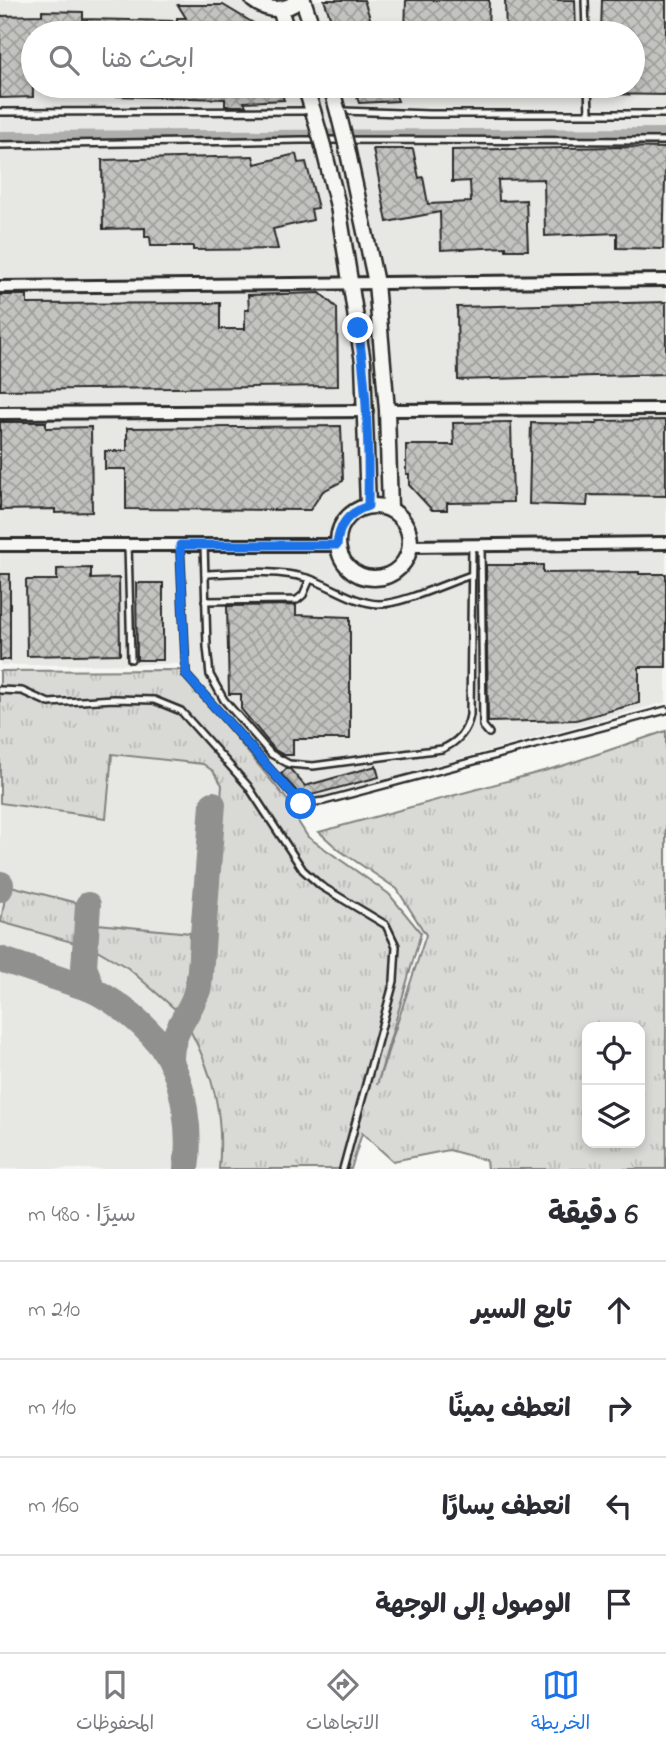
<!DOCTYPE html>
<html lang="ar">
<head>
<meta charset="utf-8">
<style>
  :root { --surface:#fff; --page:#f2f2f3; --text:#2b2b33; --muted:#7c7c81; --line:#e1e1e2; --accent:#1a73e8 }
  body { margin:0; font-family:"Indie Flower","Playpen Sans Arabic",sans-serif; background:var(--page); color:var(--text); direction:rtl }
  .controls { position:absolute; right:21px; bottom:21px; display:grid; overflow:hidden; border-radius:14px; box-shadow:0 4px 10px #0003 }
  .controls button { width:63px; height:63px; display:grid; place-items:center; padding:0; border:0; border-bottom:2px solid var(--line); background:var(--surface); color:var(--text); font:35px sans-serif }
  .stop { position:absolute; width:21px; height:21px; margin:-16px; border:5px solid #1a73e8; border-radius:50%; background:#fff }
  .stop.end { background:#1a73e8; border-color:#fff; box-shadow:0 2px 7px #0008 }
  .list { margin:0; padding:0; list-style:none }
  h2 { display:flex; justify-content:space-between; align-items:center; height:91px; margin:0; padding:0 28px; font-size:30px }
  h2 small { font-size:23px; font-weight:400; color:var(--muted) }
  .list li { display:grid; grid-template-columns:46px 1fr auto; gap:21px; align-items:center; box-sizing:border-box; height:98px; padding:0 28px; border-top:2px solid var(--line) }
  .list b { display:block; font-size:26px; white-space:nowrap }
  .list em { font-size:23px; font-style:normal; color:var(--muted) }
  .icon { flex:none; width:38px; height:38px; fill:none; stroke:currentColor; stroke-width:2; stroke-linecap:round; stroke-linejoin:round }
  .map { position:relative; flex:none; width:666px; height:1169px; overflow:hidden; direction:ltr }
  .search { position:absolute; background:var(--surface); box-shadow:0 4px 10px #0003; left:21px; right:21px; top:21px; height:77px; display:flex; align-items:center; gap:18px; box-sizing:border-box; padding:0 24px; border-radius:38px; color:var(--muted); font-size:26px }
  .sheet { height:483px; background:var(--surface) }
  nav { display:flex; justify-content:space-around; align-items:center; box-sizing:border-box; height:98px; border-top:2px solid var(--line); background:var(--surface); font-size:19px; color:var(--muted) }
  nav a { display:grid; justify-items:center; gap:4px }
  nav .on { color:var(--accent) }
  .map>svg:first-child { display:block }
</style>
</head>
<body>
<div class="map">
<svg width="666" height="1169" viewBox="0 0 666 1169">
  <defs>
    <pattern id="grass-tufts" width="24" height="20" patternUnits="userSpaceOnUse" patternTransform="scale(1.75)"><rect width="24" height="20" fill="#d9d9d5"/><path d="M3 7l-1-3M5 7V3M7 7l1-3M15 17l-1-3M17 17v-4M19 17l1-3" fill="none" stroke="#babab7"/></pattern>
    <pattern id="building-cross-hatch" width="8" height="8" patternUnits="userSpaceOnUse" patternTransform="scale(1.75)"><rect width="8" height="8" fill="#c3c3c0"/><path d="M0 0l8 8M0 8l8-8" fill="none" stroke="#9f9f9c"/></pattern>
  </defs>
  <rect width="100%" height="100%" fill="#f6f6f2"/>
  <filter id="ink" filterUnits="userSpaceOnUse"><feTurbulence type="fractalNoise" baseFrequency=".0143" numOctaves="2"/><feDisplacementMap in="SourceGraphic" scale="14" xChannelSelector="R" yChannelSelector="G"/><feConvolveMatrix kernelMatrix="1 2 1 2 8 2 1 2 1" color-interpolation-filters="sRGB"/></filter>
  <g filter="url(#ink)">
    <!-- built -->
    <g fill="#e7e7e3" fill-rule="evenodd">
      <path d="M0,0H666V702L302,802L180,664L0,665ZM33,33H633V86H33Z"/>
      <path d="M0,687L143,696L419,939L351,1169H0Z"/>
    </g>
    <!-- grass -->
    <g fill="url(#grass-tufts)" stroke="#828280" stroke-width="2" fill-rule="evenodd">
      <path d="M180,670L294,808L299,823L308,837L389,894L421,933L377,1085L426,935L397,889L339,850L319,832L562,766L666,731V1169H487L486,1160L449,1150L393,1161L362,1133L351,1169H219C224,1115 214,1075 189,1028L205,997L208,984L222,785L213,771L203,764L112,754L106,818L0,803V671ZM587,1027H640V1143H587Z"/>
      <path d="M7,885L81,904L78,941L75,943L1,922Z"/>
      <path d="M95,907L99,908L98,924L190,933C189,955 190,991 175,1009L128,968L92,947Z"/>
    </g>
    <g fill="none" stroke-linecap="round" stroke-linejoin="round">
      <!-- canal -->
      <path stroke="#aeaeab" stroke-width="10" d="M0,136L666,133"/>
      <!-- taxiway -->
      <g stroke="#90908e" stroke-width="26">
        <path d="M0,889L1,884"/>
        <path d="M88,905L84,967L93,990"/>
        <path d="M0,959L93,990C120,1004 149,1027 166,1053C185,1084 191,1134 186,1169"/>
        <path d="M171,1063C169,1032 190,1015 199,987L213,804"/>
      </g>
    </g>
    <!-- building -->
    <g fill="url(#building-cross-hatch)" stroke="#2b2b2b" stroke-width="2">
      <path d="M324,0H364L375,33H336Z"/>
      <path d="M406,0H489L488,33H405Z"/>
      <path d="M505,0H575L576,33H506Z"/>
      <path d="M602,0H666V95L599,94L600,86H633V33H601Z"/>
      <path d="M178,5H223L270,33H32L33,97L0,98V16L42,15V11L83,12V19L177,21V18H186Z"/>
      <path d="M116,86H279L284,100L244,102L246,106H225V99L116,96Z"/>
      <path d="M353,86H392L398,101L359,103Z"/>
      <rect x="435" y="86" width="53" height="7"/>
      <path d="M618,147L666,148L663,249L617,248V233L545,236L544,179L498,180L499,201L526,200L528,250H506V247L441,250L440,212L387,222L373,149H413L419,178L423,177L428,204L471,202L470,181L452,182V150Z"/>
      <path d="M296,154L298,163L306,162L318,208L311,209L313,220L273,229L278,249L193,250V246H151L150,237H145V228L103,229L102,160L253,156L255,164Z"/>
      <path d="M320,293L337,308L338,386L0,390V295H27V304L220,303V329H245V310H249L248,295Z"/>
      <path d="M666,302V374L458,380L457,307Z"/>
      <path d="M666,420V496L588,495L587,506L529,504L531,423L597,424V421Z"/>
      <path d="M0,422H46V428L91,427L92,512L55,513V509L0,510Z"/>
      <path d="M511,422L513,502L447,503V510H432L409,485V474H406V445H454L453,423Z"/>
      <path d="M341,426L343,481L323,491L310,510L126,509V469H105V451H127V428Z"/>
      <path d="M486,565H543V573L639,572V574H666V667H639V703L576,720L488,722Z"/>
      <path d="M91,568V579L119,578L120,654L27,656L26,580H57V569Z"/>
      <rect x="0" y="574" width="10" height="86"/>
      <path d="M136,583H163V660H137Z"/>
      <path d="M296,605V615L350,617V739H293V755H284L275,750L241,709V694H229L227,606Z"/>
      <path d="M376,766L379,777L308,796L307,795L302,797L281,774L286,769H290L305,786Z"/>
    </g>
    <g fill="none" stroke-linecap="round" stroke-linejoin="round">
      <!-- service casing -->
      <g stroke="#2b2b2b" stroke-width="10">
        <g id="service">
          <path d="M585,0L586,33"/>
          <path d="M588,86L589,113"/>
          <path d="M343,111L429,114H666"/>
          <path d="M0,112L306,111"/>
          <path d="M0,145L302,140L666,141"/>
          <path d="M128,545L131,659"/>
          <path d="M180,545L186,675L301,804L324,801L666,710"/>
          <path d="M204,545L207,647L210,675L224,700L271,754L289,764L313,766L442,749C458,742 467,732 470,715L472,545"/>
          <path d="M481,545L483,726L489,733"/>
          <path d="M205,574C238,573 275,569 307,578C331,585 353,603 379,604C402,604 447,583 471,575"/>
          <path d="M205,601L297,600L303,595L310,579"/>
          <path d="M0,690L22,691L49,703L114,699L154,700L181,711L248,786L303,870L321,886L386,925L396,946L394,981L343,1169"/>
        </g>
      </g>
      <!-- minor casing -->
      <g stroke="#2b2b2b" stroke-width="16">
        <g id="minor">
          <path d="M0,287L666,280"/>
          <path d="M387,410L666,409"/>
          <path d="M0,413L367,411"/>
          <path d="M0,545H337"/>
          <path d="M410,546L666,543"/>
        </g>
      </g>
      <!-- tertiary casing -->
      <g stroke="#2b2b2b" stroke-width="19">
        <g id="tertiary">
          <path d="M253,0C268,12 285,12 299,0"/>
          <path d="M303,0L314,33"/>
          <path d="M280,10L288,33"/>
          <path d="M305,86L313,111"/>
          <path d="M331,86L338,112"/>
          <path d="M323,146L338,206L363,362L368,506"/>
          <path d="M347,148L376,283L387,410L390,509"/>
          <circle cx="374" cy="542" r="36"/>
        </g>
      </g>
      <!-- service -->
      <use href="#service" stroke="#f6f6f2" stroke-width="5"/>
      <!-- minor -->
      <use href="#minor" stroke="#f6f6f2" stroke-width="10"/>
      <!-- tertiary -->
      <use href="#tertiary" stroke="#f6f6f2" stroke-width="14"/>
      <!-- tertiary-bridge casing -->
      <g stroke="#2b2b2b" stroke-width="19" stroke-linecap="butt">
        <g id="tertiary-bridge">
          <path d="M313,111L323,146"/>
          <path d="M338,112L347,148"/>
        </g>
      </g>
      <!-- tertiary-bridge -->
      <use href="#tertiary-bridge" stroke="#f6f6f2" stroke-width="14"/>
    </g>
  </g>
  <g fill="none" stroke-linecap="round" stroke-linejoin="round" filter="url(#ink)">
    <!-- route -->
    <path stroke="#1a73e8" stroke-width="9" d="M301,804L186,675L180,545H337C339,524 348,513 368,506C369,447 367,387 358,328"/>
  </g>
</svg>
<div class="controls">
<button><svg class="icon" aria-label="locate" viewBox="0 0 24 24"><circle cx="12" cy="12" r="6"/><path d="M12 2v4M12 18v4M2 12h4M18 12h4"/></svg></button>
<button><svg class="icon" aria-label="layers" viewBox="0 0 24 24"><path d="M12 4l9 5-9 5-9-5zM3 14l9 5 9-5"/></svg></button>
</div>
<div class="stop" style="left:301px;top:804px"></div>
<div class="stop end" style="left:358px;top:328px"></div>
<div class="search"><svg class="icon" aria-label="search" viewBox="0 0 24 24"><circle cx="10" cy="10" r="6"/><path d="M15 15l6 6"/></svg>ابحث هنا</div>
</div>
<section class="sheet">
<h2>6 دقيقة<small>سيرًا · 480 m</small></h2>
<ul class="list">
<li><svg class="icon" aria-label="ahead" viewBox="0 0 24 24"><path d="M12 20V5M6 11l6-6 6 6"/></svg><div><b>تابع السير</b></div><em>210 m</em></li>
<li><svg class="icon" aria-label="right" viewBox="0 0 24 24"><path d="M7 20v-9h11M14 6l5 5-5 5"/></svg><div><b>انعطف يمينًا</b></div><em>110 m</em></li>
<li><svg class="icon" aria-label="left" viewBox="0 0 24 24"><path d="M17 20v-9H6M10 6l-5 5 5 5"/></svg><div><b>انعطف يسارًا</b></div><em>160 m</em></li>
<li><svg class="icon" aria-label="arrive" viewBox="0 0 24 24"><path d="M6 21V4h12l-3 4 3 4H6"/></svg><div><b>الوصول إلى الوجهة</b></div></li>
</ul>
</section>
<nav>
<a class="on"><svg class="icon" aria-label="map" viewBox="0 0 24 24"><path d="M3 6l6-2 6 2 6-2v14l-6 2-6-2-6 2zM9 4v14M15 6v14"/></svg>الخريطة</a>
<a><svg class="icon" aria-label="directions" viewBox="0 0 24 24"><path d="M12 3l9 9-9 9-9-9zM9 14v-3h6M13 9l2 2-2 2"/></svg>الاتجاهات</a>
<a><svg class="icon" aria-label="saved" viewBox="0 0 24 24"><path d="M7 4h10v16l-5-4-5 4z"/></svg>المحفوظات</a>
</nav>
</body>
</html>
